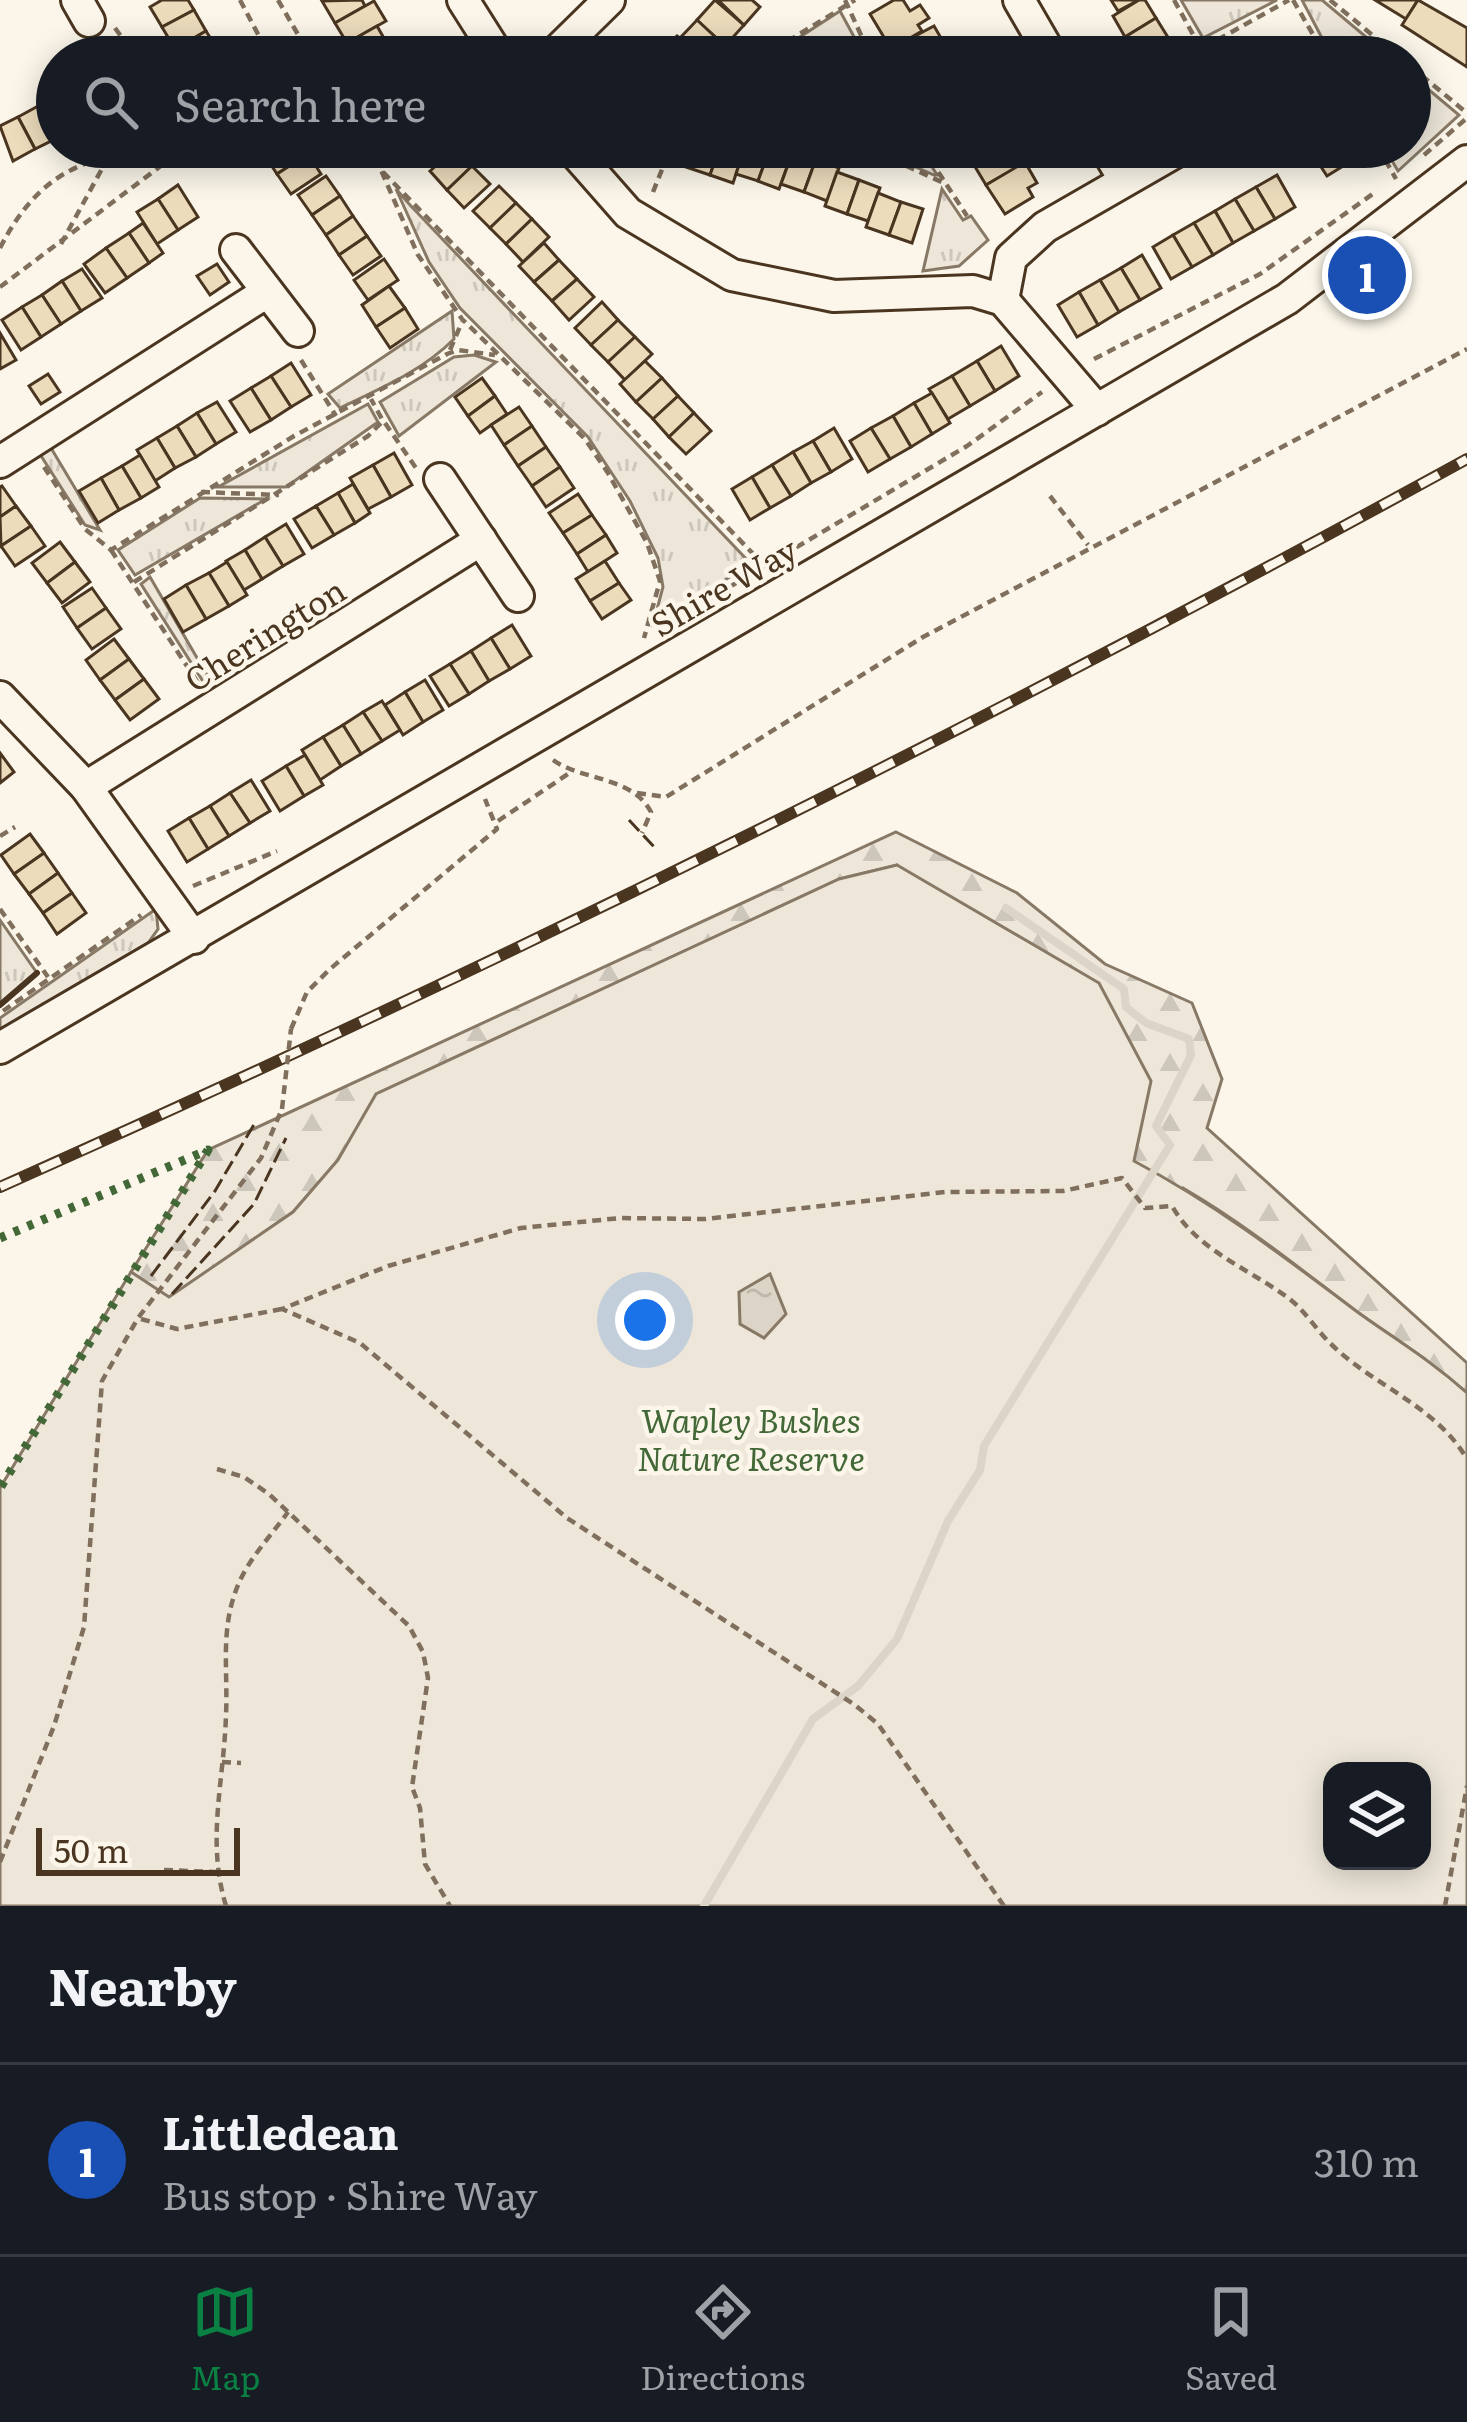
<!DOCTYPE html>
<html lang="en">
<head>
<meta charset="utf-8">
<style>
  :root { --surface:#171b24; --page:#242831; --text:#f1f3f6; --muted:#9ea1a6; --line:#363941; --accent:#0b8043 }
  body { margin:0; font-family:Literata,serif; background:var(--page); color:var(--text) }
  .controls { position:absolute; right:36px; bottom:36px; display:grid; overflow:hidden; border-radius:24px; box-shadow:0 6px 30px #0003 }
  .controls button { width:108px; height:108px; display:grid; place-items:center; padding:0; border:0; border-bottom:3px solid var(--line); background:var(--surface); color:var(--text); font:60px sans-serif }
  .scale { position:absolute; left:36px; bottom:30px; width:204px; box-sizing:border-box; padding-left:12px; border:6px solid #4a3520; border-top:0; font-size:33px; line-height:42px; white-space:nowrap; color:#4a3520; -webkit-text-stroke:9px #fbf6e9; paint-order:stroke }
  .you { position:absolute; left:645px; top:1320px; width:42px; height:42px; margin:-30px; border:9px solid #fff; border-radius:50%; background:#1a73e8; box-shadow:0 0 0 18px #1a73e833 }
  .badge { display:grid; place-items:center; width:78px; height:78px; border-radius:50%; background:var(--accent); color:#fff; font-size:39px; font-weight:700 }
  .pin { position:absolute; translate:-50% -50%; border:6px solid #fff; box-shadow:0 3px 12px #0006 }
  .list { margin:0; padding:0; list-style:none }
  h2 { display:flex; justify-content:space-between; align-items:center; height:156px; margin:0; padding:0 48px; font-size:51px }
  h2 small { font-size:39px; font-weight:400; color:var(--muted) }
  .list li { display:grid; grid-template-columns:78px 1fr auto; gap:36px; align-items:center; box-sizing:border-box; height:192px; padding:0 48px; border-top:3px solid var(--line) }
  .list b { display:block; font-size:45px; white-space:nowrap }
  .list p { margin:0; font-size:39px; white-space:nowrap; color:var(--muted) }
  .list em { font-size:39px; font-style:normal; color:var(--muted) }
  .icon { flex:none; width:66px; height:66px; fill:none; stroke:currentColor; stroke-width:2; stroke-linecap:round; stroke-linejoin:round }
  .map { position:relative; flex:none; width:1467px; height:1906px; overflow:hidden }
  .search { position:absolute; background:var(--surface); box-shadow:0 6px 30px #0003; left:36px; right:36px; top:36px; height:132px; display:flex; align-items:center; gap:30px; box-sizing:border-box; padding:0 42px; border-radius:66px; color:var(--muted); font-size:45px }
  .sheet { height:348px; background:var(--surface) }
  nav { display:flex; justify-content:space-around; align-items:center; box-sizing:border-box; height:168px; border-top:3px solid var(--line); background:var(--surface); font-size:33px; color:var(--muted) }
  nav a { display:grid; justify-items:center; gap:6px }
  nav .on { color:var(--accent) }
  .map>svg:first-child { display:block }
</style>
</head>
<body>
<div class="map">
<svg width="1467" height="1906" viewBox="0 0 1467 1906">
  <defs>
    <pattern id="grass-tufts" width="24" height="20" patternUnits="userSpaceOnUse" patternTransform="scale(3)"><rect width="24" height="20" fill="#ede6d9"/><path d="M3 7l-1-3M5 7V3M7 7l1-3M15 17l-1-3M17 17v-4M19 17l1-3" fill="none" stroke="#cdc6ba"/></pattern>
    <pattern id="forest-firs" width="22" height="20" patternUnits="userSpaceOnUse" patternTransform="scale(3)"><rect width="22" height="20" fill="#ede6d9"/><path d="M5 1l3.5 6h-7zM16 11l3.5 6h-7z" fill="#cdc6ba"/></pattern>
    <pattern id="water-ripples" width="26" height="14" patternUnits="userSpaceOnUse" patternTransform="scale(3)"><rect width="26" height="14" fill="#dcd4c6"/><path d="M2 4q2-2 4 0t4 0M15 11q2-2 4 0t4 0" fill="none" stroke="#beb7aa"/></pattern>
  </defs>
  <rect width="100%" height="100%" fill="#fbf6e9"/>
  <!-- grass -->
  <g fill="url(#grass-tufts)" stroke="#887966" stroke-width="3">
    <path d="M1181,0H1277L1203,38Z"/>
    <path d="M1302,0H1322L1390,57H1332Z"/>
    <path d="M840,11L865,57H769Z"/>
    <path d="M1410,74L1459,115L1398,171L1384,147H1410Z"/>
    <path d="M870,147H920L937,175H934Z"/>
    <path d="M396,189L410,205L751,564L653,624L663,587L658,558L630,501L588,437L460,308L429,262Z"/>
    <path d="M942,189L963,220L971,216L988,240L959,266L923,271Z"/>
    <path d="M452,311L454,339C421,372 381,388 340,408L328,394Z"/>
    <path d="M474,355L496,362L399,436L380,402L454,357Z"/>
    <path d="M368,404L378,422L286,487H218Z"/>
    <path d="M48,443L100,530L85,525L38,451Z"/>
    <path d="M200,498L266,499L135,575L118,550Z"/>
    <path d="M150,577L211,682L206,686L141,584Z"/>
    <path d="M156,909L158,929L148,943L0,1030V1018Z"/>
    <path d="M0,920L37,973L0,1005Z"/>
  </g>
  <!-- forest -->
  <path fill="url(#forest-firs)" stroke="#887966" stroke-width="3" d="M896,832L1017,893L1105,964L1192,1003L1222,1079L1207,1128L1467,1363V1393C1429,1359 1396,1340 1356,1311C1299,1268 1245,1224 1183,1188L1124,1248L897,865L840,879L377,1094L338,1160L293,1212L169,1298L131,1272L208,1150Z"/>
  <!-- park -->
  <path fill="#ede6d9" stroke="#887966" stroke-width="3" fill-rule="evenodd" d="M897,865L1099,983L1151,1081L1134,1161C1215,1204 1283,1256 1356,1311C1396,1340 1429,1359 1467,1393V1906H0V1488L131,1272L169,1297L293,1212L338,1160L376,1094L839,879ZM1332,1771H1422V1861H1332Z"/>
  <!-- water -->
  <path fill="url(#water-ripples)" stroke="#887966" stroke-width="3" d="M770,1274L786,1314L764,1338L740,1324L739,1292Z"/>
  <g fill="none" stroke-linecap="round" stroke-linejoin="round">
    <!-- stream -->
    <path stroke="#dcd4c6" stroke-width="8" d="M704,1906L813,1719L858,1686L897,1639L948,1521L980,1470L984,1446L1170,1145L1156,1126L1191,1055L1189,1039L1146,1023L1126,1007L1124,989L1006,908"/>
  </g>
  <!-- building -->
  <g fill="#ecdcbc" stroke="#4a3520" stroke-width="3">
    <path d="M162,0H188L194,10L162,27L150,7Z"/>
    <path d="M362,0L365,6L335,23L322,1Z"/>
    <path d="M715,0L744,25L725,46L697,20Z"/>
    <path d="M718,0H752L760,7L744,25Z"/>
    <path d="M894,0H903L910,11L920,5L929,18L918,25L922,31L891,49L870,14Z"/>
    <path d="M1111,0H1139L1118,11Z"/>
    <path d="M1139,0H1145L1156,18L1125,37L1113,16Z"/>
    <path d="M1375,0H1418L1406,19Z"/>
    <path d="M1418,0L1467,28V67L1402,25Z"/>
    <path d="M374,1L386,21L347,43L335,23Z"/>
    <path d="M194,10L206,31L175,49L162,27Z"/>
    <path d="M1156,18L1169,39L1138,57L1125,37Z"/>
    <path d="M697,20L725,46L715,57H698L680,38Z"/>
    <path d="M377,26L389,47L373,57H355L347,43Z"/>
    <path d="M934,26L945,45L925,57H895L891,49Z"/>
    <path d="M206,31L219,52L180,57L175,49Z"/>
    <path d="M677,36L680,38L698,57H668L662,51Z"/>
    <path d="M1169,39L1180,57H1140Z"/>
    <path d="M1272,40L1282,57H1242Z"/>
    <path d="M945,45L952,57H925Z"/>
    <path d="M40,105L57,138L35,149L18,117Z"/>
    <path d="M18,117L35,149L13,161L0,126Z"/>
    <path d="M275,147H303L308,154L277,174L264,154Z"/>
    <path d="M422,147H456L435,166Z"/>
    <path d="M693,147H720L710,175L686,167Z"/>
    <path d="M720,147H745L733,183L710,175Z"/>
    <path d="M745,147L770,148L758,181L736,174Z"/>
    <path d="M963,147H1004V148L974,165Z"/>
    <path d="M1328,147H1349L1356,158L1327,176L1314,156Z"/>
    <path d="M456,148L472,166L447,190L430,171Z"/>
    <path d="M770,148L791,156L779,189L758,181Z"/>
    <path d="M1004,148L1016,168L986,185L974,165Z"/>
    <path d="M793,151L816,159L804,192L781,184Z"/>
    <path d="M308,154L321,174L291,194L277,174Z"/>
    <path d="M816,159L839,168L827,201L804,192Z"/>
    <path d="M1025,162L1037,183L1028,188L1033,197L1005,214L986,185Z"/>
    <path d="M472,166L490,184L464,208L447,190Z"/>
    <path d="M837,172L859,180L847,214L825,206Z"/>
    <path d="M1277,175L1295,207L1275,219L1256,187Z"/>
    <path d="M326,176L340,196L312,215L298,195Z"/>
    <path d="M859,180L880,188L868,221L847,214Z"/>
    <path d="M178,185L198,217L178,230L158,199Z"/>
    <path d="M499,186L516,203L490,228L473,211Z"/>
    <path d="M1256,187L1275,219L1254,231L1235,199Z"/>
    <path d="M878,193L901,202L889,235L866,227Z"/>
    <path d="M340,196L353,216L326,235L312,215Z"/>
    <path d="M158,199L178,230L157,244L137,212Z"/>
    <path d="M1235,199L1254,231L1233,243L1215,211Z"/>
    <path d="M901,202L923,209L912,243L889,235Z"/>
    <path d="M516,203L532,219L506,244L490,228Z"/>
    <path d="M1215,211L1233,243L1213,255L1194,223Z"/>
    <path d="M353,216L367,236L339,255L326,235Z"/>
    <path d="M532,219L549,237L523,262L506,244Z"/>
    <path d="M143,223L163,253L149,263L129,233Z"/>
    <path d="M1194,223L1213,255L1192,267L1173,235Z"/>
    <path d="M129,233L149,263L127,278L106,248Z"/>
    <path d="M1173,235L1192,267L1171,279L1153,247Z"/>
    <path d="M367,236L381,256L353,275L339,255Z"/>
    <path d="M544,243L559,260L534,282L519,266Z"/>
    <path d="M106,248L127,278L105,293L84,264Z"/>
    <path d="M1142,255L1161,288L1140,300L1121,268Z"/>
    <path d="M384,259L398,280L368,300L354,280Z"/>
    <path d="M559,260L577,279L552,301L534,282Z"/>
    <path d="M217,264L229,282L210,295L197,276Z"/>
    <path d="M1121,268L1140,300L1119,312L1100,280Z"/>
    <path d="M82,269L102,298L81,311L62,281Z"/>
    <path d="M577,279L594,297L569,320L552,301Z"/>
    <path d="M1100,280L1119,312L1098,325L1079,292Z"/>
    <path d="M62,281L81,311L61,324L42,295Z"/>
    <path d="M389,286L405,308L376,327L362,305Z"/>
    <path d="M1079,292L1098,325L1077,337L1058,305Z"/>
    <path d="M42,295L61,324L41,337L22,307Z"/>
    <path d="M602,302L618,320L591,345L575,328Z"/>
    <path d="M22,307L41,337L21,350L2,320Z"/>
    <path d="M405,308L418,329L390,348L376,327Z"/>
    <path d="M618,320L635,337L608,362L591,345Z"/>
    <path d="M0,333L16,360L0,369Z"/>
    <path d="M635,337L652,354L625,380L608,362Z"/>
    <path d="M1001,346L1019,376L995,391L977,361Z"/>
    <path d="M645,361L662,378L636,402L620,384Z"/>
    <path d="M977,361L995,391L970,406L952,376Z"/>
    <path d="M291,363L311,395L291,407L271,376Z"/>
    <path d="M48,374L60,392L41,404L29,386Z"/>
    <path d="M271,376L291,407L271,420L251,388Z"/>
    <path d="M952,376L970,406L948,419L929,389Z"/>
    <path d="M482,378L495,396L468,416L455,397Z"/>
    <path d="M662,378L678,396L653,419L636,402Z"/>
    <path d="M251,388L271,420L250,432L230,401Z"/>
    <path d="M932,393L950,423L932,434L914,403Z"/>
    <path d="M495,396L507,414L480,433L468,416Z"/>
    <path d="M678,396L694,413L669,437L653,419Z"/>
    <path d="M217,402L236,432L216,444L197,413Z"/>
    <path d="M914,403L932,434L911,447L893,416Z"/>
    <path d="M519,407L532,426L504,445L491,425Z"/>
    <path d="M197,413L216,444L196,457L177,426Z"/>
    <path d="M694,413L711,431L686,454L669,437Z"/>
    <path d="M893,416L911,447L890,459L871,428Z"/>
    <path d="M177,426L196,457L175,468L157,438Z"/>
    <path d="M532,426L546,447L518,466L504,445Z"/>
    <path d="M834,428L852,459L831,472L813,441Z"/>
    <path d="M871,428L890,459L868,472L850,441Z"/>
    <path d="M157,438L175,468L155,481L137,450Z"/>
    <path d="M813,441L831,472L811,483L793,452Z"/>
    <path d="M546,447L560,467L532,486L518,466Z"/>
    <path d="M793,452L811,483L791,496L772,465Z"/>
    <path d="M394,453L412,485L391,497L373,465Z"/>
    <path d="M140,455L159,487L141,498L122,466Z"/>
    <path d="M373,465L391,497L368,509L350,478Z"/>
    <path d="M772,465L791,496L770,508L752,477Z"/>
    <path d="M122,466L141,498L119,510L101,478Z"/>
    <path d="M560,467L574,488L546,507L532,486Z"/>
    <path d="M752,477L770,508L750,520L732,489Z"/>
    <path d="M101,478L119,510L98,523L79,491Z"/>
    <path d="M353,484L370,513L355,523L338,493Z"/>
    <path d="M2,486L16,506L0,517V487Z"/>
    <path d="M338,493L355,523L334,535L316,506Z"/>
    <path d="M578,494L592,515L563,533L549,513Z"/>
    <path d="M16,506L31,526L1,546L0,517Z"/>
    <path d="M316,506L334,535L312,548L294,519Z"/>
    <path d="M592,515L606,535L577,554L563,533Z"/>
    <path d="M286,524L304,554L283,566L265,537Z"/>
    <path d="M31,526L45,546L15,566L1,546Z"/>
    <path d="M606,535L617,553L588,572L577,554Z"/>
    <path d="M265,537L283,566L262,579L245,550Z"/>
    <path d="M60,542L75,562L47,583L32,563Z"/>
    <path d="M245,550L262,579L244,590L226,561Z"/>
    <path d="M605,561L619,583L590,601L576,579Z"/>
    <path d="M75,562L90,582L62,603L47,583Z"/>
    <path d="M227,562L247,595L229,606L209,573Z"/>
    <path d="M209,573L229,606L206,619L186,585Z"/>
    <path d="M619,583L631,600L602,619L590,601Z"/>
    <path d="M186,585L206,619L183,632L164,599Z"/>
    <path d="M92,588L106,608L77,628L63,607Z"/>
    <path d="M106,608L121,629L92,649L77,628Z"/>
    <path d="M512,625L531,656L510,669L491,638Z"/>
    <path d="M491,638L510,669L489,681L471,651Z"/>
    <path d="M114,639L129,659L100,680L86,660Z"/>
    <path d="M471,651L489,681L469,694L450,664Z"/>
    <path d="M129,659L144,679L115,700L100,680Z"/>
    <path d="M450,664L469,694L449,706L430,676Z"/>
    <path d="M144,679L159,699L130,720L115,700Z"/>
    <path d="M425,680L443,710L423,722L405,692Z"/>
    <path d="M405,692L423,722L403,735L385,705Z"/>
    <path d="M382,701L400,730L382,741L363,712Z"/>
    <path d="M363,712L382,741L361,754L343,725Z"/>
    <path d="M343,725L361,754L341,766L323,737Z"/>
    <path d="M323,737L341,766L320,780L302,750Z"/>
    <path d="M0,753L14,772L0,783Z"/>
    <path d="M305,755L323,785L304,796L286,766Z"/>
    <path d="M286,766L304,796L280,811L262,781Z"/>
    <path d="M251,780L270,811L250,823L230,793Z"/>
    <path d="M230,793L250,823L229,836L210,806Z"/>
    <path d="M210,806L229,836L208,849L189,818Z"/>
    <path d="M189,818L208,849L187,862L168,831Z"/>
    <path d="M30,834L44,853L14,874L1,855Z"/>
    <path d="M44,853L58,873L29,894L14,874Z"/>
    <path d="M58,873L72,893L43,913L29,894Z"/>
    <path d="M72,893L86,913L57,934L43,913Z"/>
  </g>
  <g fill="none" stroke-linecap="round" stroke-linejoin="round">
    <!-- minor casing -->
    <g stroke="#4a3520" stroke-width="36">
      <g id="minor">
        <path d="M77,0L89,21"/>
        <path d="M463,0L499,57"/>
        <path d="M1019,0L1052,57"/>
        <path d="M551,57L609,0"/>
        <path d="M570,147L628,213L732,275L834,296L973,291L1003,300L1097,410"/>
        <path d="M1105,147L1124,179"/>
        <path d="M236,250L298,331"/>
        <path d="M1003,300L1011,258L1045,227L1184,147"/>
        <path d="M0,462L267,292"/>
        <path d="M440,479L518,596"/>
        <path d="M0,697L86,787L194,938"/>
        <path d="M86,787L481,540"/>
        <path d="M0,1048L1287,299L1467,161"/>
      </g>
    </g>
    <!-- path -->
    <g stroke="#7f6f5c" stroke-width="4.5" stroke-dasharray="9 6" stroke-linecap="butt">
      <path d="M240,0L270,57"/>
      <path d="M278,0L311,57"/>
      <path d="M845,0L871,57"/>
      <path d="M1174,0L1201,49L1289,0"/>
      <path d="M1293,0L1326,57"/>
      <path d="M1330,0L1399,57"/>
      <path d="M115,28L136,57"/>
      <path d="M762,57L855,0"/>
      <path d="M1410,66L1467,113"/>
      <path d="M364,147L381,170L418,255L462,319L585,439L608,473L647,543L660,581L644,638"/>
      <path d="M865,147L944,183"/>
      <path d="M922,147L967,216"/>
      <path d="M1378,147L1396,179"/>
      <path d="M1424,155L1467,118"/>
      <path d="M383,172L763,564"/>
      <path d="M653,192L671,147"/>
      <path d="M61,244L110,154"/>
      <path d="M0,248C39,172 85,155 167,147"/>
      <path d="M0,287L186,147"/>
      <path d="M450,350L462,322"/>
      <path d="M1094,359L1260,274L1377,191"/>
      <path d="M301,360L336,416"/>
      <path d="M385,423L416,468"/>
      <path d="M44,467L85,529L111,550L294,436L447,354L458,350L495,355"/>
      <path d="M201,492L279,495"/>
      <path d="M1050,496L1088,545"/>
      <path d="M111,550L200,686"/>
      <path d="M134,582L368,436L383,421L371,399"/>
      <path d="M706,601L967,446L1042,392"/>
      <path d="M553,760C583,781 632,776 651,812L642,833"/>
      <path d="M637,793L666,797L923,637L1467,349"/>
      <path d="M498,821L571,772"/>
      <path d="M0,836L15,827"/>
      <path d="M193,886L277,851"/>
      <path d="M0,909L48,977"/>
      <path d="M3,1011L141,915"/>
      <path d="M291,1029L307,992L330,969L497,829L485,799"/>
      <path d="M141,1319L177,1329L282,1309"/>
      <path d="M217,1469L244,1477L269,1494L409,1626L423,1652L428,1678L412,1787L420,1808L425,1864L450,1906"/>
      <path d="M222,1762L241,1763"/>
      <path d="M0,1862L54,1726L84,1627L102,1381L138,1318L261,1158L282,1109"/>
      <path d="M164,1870L216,1872"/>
      <path d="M226,1906C206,1840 224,1782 226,1715C228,1676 221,1635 234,1596C244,1563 268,1540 288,1512"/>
      <path d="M1004,1906L878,1724L855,1705L567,1518L360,1343L282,1309L388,1266L521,1228L620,1218L705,1219L945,1192L1063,1191L1122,1178L1145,1208L1172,1206C1196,1249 1247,1268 1287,1297C1305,1310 1316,1330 1332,1345C1374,1386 1436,1406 1467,1459"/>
      <path d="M1445,1906L1467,1786"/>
    </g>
    <!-- minor -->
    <use href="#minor" stroke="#fbf6e9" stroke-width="30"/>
    <!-- rail casing -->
    <g stroke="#4a3520" stroke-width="12">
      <path id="rail" d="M0,1187C499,965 988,722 1467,459"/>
    </g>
    <!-- rail -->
    <use href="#rail" stroke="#fbf6e9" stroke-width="8" stroke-dasharray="22" stroke-linecap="butt"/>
    <!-- path-bridge -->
    <path stroke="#7f6f5c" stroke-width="4.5" stroke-dasharray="9 6" stroke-linecap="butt" d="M282,1109L291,1029"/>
    <!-- hedge -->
    <path stroke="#436837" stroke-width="9" stroke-dasharray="6 9" stroke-linecap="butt" d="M0,1238L208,1150L0,1488"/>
    <!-- fence -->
    <g stroke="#4a3520" stroke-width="3" stroke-dasharray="15 6" stroke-linecap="butt">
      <path d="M629,820L656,849"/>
      <path d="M151,1276L215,1191L256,1121"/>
      <path d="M172,1294L254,1204L286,1138"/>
    </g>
    <!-- wall -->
    <path stroke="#4a3520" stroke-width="6" d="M0,1005L37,973"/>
  </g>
  <g text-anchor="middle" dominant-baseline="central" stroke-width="9" stroke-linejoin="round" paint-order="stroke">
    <!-- street labels -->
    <g font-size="33" fill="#4a3520" stroke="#fbf6e9">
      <text transform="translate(723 585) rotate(-30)">Shire Way</text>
      <text transform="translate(264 633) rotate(-32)">Cherington</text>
    </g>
    <!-- park labels -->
    <g font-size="33" font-style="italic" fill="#436837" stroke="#fbf6e9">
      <text x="751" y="1418">Wapley Bushes<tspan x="751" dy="38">Nature Reserve</tspan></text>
    </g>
  </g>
</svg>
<div class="controls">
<button><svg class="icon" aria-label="layers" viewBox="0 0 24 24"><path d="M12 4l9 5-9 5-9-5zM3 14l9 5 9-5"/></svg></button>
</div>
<div class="scale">50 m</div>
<div class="you"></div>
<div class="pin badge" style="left:1367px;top:275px;background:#1a4fb4">1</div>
<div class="search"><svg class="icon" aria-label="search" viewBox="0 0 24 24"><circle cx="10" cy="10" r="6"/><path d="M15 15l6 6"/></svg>Search here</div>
</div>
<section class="sheet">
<h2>Nearby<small></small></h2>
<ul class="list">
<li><span class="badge" style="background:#1a4fb4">1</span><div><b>Littledean</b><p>Bus stop · Shire Way</p></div><em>310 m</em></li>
</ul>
</section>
<nav>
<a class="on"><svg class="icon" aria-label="map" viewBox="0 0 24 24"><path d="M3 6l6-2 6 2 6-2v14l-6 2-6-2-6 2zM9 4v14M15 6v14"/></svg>Map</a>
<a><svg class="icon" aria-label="directions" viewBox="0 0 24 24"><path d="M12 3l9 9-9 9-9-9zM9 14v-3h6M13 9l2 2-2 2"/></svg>Directions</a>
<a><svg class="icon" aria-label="saved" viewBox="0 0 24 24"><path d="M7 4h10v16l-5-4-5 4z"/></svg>Saved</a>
</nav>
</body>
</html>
